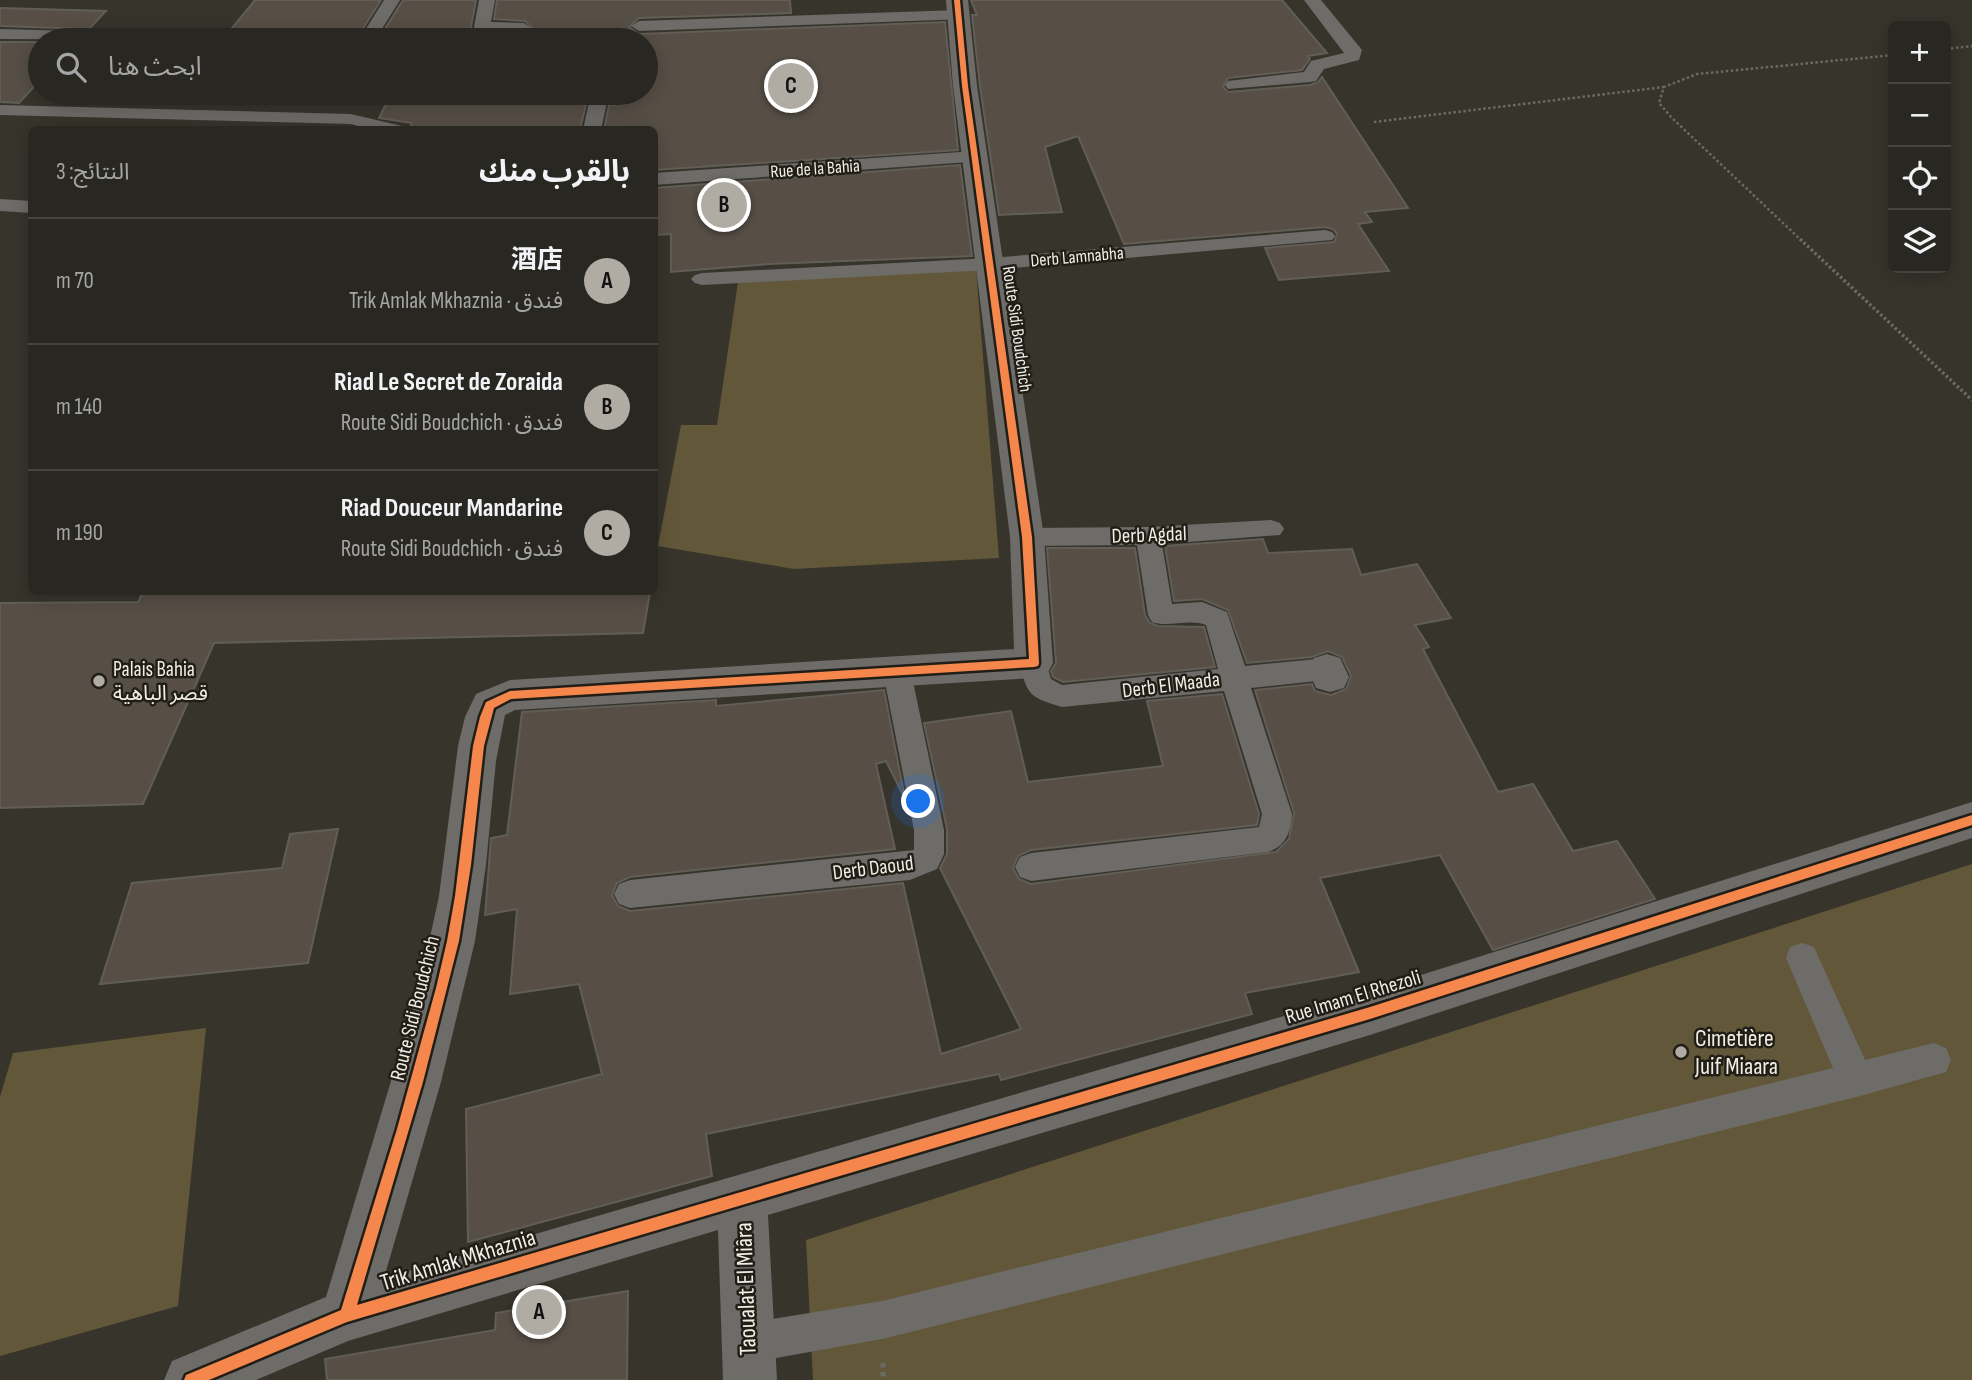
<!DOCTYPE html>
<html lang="ar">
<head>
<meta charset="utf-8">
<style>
  :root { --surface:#292721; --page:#312f2a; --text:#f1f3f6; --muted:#a5a5a5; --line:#45443f; --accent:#b0aca4 }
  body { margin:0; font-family:"Sofia Sans Condensed","Noto Sans Arabic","Noto Sans SC",sans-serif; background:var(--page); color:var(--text); direction:rtl }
  .controls { position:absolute; right:21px; top:21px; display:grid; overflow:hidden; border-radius:10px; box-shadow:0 4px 18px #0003 }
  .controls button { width:63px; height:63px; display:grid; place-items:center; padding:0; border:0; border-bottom:2px solid var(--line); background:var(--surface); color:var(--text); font:35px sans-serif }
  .you { position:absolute; left:919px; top:802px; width:24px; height:24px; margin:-18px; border:5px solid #fff; border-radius:50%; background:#1a73e8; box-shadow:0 0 0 10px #1a73e833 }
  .badge { display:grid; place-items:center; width:46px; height:46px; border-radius:50%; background:var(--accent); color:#111; font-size:23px; font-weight:700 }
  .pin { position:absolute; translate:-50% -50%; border:4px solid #fff; box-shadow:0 2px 7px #0006 }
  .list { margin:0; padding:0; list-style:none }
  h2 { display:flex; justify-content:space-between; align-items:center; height:91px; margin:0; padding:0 28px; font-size:30px }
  h2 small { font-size:23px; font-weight:400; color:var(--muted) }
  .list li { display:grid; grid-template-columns:46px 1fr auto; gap:21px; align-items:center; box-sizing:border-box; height:126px; padding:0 28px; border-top:2px solid var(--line) }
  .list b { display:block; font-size:26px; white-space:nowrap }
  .list p { margin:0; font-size:23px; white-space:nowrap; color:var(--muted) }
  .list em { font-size:23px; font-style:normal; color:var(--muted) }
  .icon { flex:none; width:38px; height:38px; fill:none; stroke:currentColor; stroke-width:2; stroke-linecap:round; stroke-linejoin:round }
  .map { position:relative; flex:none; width:1972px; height:1380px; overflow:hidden; direction:ltr }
  .search { position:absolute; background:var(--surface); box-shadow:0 4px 18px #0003; left:28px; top:28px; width:630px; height:77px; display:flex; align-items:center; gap:18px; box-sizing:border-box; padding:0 24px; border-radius:38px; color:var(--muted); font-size:26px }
  .panel { position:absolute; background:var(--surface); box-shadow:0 4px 18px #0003; left:28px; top:126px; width:630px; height:469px; border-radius:10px; direction:rtl }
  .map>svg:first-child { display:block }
</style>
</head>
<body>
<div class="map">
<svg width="1972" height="1380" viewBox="0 0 1972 1380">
  <rect width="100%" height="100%" fill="#37342c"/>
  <!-- green -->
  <g fill="#635739">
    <path d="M976,268L999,558L794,569L658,546L681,425H717L738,282Z"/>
    <path d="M1972,864V1380H813L806,1240Z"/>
    <path d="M206,1028L178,1306L0,1356V1097L13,1053Z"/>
  </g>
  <!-- building -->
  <g fill="#574f46" stroke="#615d57" stroke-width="2">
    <path d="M255,0H381L357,38L233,36L228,33Z"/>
    <path d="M403,0H476L471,27L474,32L524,36L534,29L525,21L494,19L497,0H790L791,13L639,18L629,27L639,34L945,22L958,150L654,170V130H604L609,105L624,104L635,97L631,93H646V40H378Z"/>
    <path d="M971,0H1282L1327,53L1308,56L1310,59L1302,70L1228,78L1223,87L1228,92L1310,85L1318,82L1322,77L1408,208L1365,212L1372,222L1358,224L1389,271L1279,280L1265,248L1334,242L1337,234L1333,229L1325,227L1124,244L1078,136L1045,147L1062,212L999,215L980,86L972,15H977Z"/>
    <path d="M0,8L106,11L89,29L0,26Z"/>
    <path d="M0,42H40V80L19,103L0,102Z"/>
    <path d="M351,93H549L555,100L586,104L580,130H409L412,123L379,118L387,102L345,103Z"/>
    <path d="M960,165L972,256L769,264L671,272V234L654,235V188Z"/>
    <path d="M1263,539L1268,553L1352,549L1361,575L1417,564L1451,618L1415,625L1429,647L1423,649L1498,792L1533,784L1573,851L1617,841L1655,899L1493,950L1440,855L1320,878L1359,972L1245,993L1252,1014L1001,1080L999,1074L706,1134L712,1176L468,1242L466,1109L602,1074L579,984L510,994L517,909L485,915L491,838L507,835L522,712L716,700V706L884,690L905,799L886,761L876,764L895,849L630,877L617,883L612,895L618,906L630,911L903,883L941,1054L1021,1029L940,868L947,854V829L924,723L1011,711L1028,782L1163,766L1147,701L1222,694L1259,814L1257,825L1031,850L1018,856L1013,868L1019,879L1031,884L1276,852L1289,839L1294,813L1255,690L1312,684L1315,691L1331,695L1346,689L1351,676L1342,657L1328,651L1312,657L1247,663L1228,610L1202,599L1174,601L1165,546Z"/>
    <path d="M1047,548H1135L1145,615L1150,623L1158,626L1204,627L1215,667L1063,682L1053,677L1051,671L1056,663Z"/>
    <path d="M143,592H650L643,633L214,643L143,804L0,808V603L138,602Z"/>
    <path d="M338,829L308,963L100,984L132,883L282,868L290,834Z"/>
    <path d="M628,1291L627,1380H327L325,1359L495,1330L496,1313Z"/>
  </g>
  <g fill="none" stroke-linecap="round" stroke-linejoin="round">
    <!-- path-far2 -->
    <g stroke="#6b6a65" stroke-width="2.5" stroke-dasharray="2.5 2.5" stroke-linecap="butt">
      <path d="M1946,49L1972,46"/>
      <path d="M1374,122L1664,87"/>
      <path d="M1802,241L1672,118L1659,103L1664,87L1697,74L1893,55"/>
    </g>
    <!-- path-far1 -->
    <path stroke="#6b6a65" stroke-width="3.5" stroke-dasharray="2.5 2.5" stroke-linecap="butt" d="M1800,239L1972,400"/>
    <!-- path -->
    <path stroke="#6b6a65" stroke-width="5" stroke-dasharray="4.5 4.5" stroke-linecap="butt" d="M883,1363V1380"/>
    <!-- lane -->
    <g fill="#6d6c69" fill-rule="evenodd">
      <path d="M384,0H400L375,40H359Z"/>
      <path d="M479,0H495L491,22L524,23L532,28L524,33L476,31L474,27Z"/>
      <path d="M1304,0H1321L1362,50L1359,60L1324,69L1316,81L1310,82L1228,89L1225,85L1228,81L1304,72L1311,61L1344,53Z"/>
      <path d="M959,10L967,15L965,19L639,31L631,26L639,21Z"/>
      <path d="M0,29L226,35L234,40L0,39Z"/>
      <path d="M552,93H628L632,97L623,102H607L601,130H583L589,102L555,97Z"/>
      <path d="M0,105L351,114L402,126L404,130H371L351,124L0,115Z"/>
      <path d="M976,151L985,157L983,161L654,185V173Z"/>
      <path d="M0,199L32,201V213L0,211Z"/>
      <path d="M1325,230L1332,232L1335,236L1332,240L990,270L702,285L695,283L691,279L695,275L702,273L990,258Z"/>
      <path d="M1271,520L1280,523L1284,529L1280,535L1162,544L1172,604L1202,602L1227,612L1245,666L1327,658L1337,661L1341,669L1337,677L1327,680L1251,688L1292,814C1291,832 1286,846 1268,852L1031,881L1020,877L1015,867L1020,857L1031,853L1259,827L1262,814L1224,691L1062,707C1031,698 1026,695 1020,663L1024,655L1034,652L1044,655L1051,679L1062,685L1218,669L1206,625C1189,618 1169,628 1152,622L1148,615L1137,545L1027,546L1018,544L1014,537L1018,530L1027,528L1148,527Z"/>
      <path d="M897,661L907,664L911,672L944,830V854L937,869L910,880L630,908L619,904L614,894L619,884L630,880L914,850V830L883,672L887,664Z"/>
      <path d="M1802,943L1814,947L1865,1060L1934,1043L1946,1048L1951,1060L1946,1072L1856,1097L882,1339L748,1363L734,1357L728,1343L734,1329L748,1323L882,1301L1833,1068L1786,958L1790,947Z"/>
    </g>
    <!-- street -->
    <g fill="#6d6c69" fill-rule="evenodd">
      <path d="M946,0H968L977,86L1044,537L1053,663L1047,674L1034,678L515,710L505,715L496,761L486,865L475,941L441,1082L384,1278L1370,991L1972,802V838L1370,1035L768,1215L777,1380H723L718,1230L348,1341L256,1380H164L172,1361L326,1297L419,988L439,896L458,746L465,717L476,694L510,680L1014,649L1010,537L953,86Z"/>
      <path d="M1327,654L1340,658L1349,677L1344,688L1330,692L1316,688L1308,669L1314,658Z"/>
    </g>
    <!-- cycleway casing -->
    <g stroke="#211e17" stroke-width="5">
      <path id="cycleway" d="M954,0H960L968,86L1032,537L1039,663L1038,666L1034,667L511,699L494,708L484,746L471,865L459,941L423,1082L357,1305L1370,1007L1972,815V825L1370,1019L347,1322L209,1380H184L186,1375L341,1310L397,1129L436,988L447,941L455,896L473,746L480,717L486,702L510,691L1029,659L1022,537L962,86Z"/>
    </g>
    <!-- cycleway -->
    <use href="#cycleway" fill="#f5874c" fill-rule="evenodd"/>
  </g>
  <!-- markers -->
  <g fill="#b0aca4" stroke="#211e17" stroke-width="2.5">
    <circle cx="99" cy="681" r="7"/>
    <circle cx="1681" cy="1052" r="7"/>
  </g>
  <g text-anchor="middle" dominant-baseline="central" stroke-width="5" stroke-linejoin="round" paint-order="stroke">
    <!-- far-street labels -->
    <g font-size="18" fill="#f1ede4" stroke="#211e17">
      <text transform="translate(815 169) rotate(-4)">Rue de la Bahia</text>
      <text transform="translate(1077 257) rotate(-5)">Derb Lamnabha</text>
      <text transform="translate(1017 329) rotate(82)">Route Sidi Boudchich</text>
    </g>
    <!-- street labels -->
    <g font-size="21" fill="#f1ede4" stroke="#211e17">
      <text transform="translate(1149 535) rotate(-2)">Derb Agdal</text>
      <text transform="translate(1171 685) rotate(-7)">Derb El Maada</text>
      <text transform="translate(873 868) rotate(-7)">Derb Daoud</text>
      <text transform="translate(1353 997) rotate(-17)">Rue Imam El Rhezoli</text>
      <text transform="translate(415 1008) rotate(-76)">Route Sidi Boudchich</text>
    </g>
    <!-- poi labels -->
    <g font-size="21" fill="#f1ede4" stroke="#211e17" text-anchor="start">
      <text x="113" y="669">Palais Bahia<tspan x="113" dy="24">قصر الباهية</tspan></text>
    </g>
    <!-- near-poi labels -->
    <g font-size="24" fill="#f1ede4" stroke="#211e17" text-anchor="start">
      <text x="1695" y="1038">Cimetière<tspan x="1695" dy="28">Juif Miaara</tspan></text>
    </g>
    <!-- near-street labels -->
    <g font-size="24" fill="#f1ede4" stroke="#211e17">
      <text transform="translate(458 1260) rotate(-17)">Trik Amlak Mkhaznia</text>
      <text transform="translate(746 1289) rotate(-92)">Taoualat El Miâra</text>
    </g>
  </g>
</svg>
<div class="controls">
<button>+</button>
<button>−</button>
<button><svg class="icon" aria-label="locate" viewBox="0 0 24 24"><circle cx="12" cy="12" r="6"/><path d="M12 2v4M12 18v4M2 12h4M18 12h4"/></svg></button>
<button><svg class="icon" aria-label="layers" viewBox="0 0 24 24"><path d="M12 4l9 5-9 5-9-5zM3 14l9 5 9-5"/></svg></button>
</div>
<div class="you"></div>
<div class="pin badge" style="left:539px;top:1312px">A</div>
<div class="pin badge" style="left:724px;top:205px">B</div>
<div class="pin badge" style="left:791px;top:86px">C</div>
<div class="search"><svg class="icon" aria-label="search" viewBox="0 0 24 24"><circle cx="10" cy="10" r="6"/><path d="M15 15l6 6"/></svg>ابحث هنا</div>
<section class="panel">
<h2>بالقرب منك<small>النتائج: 3</small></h2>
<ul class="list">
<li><span class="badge">A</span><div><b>酒店</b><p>فندق · Trik Amlak Mkhaznia</p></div><em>70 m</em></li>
<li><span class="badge">B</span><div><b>Riad Le Secret de Zoraida</b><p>فندق · Route Sidi Boudchich</p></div><em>140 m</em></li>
<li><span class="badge">C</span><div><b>Riad Douceur Mandarine</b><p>فندق · Route Sidi Boudchich</p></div><em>190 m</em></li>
</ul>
</section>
</div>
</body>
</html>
